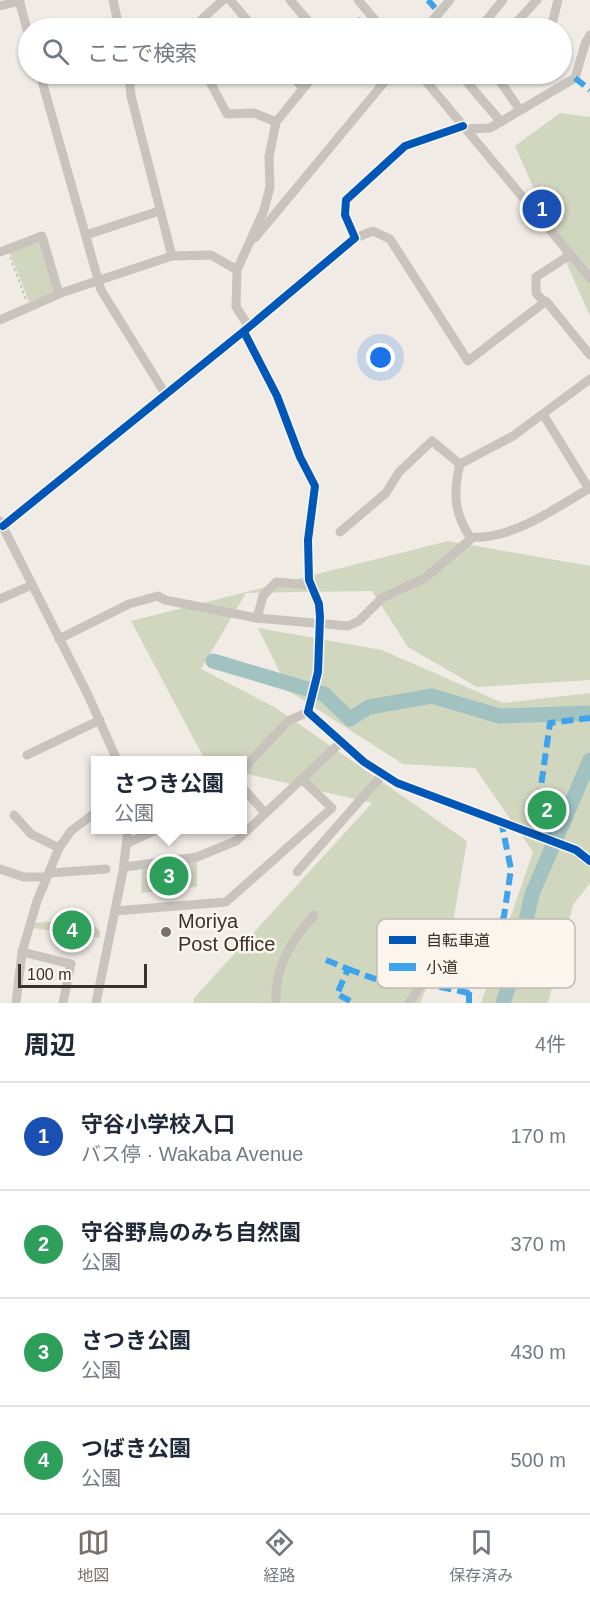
<!DOCTYPE html>
<html lang="ja">
<head>
<meta charset="utf-8">
<style>
  :root { --surface:#fff; --page:#f2f2f3; --text:#1f2937; --muted:#747a83; --line:#e0e1e3; --accent:#7a716c }
  body { margin:0; font-family:Arial,"Noto Sans JP",sans-serif; background:var(--page); color:var(--text) }
  .scale { position:absolute; left:18px; bottom:15px; width:129px; box-sizing:border-box; padding-left:6px; border:3px solid #3b302b; border-top:0; font-size:16px; line-height:21px; white-space:nowrap; color:#3b302b; -webkit-text-stroke:4px #fbf5ee; paint-order:stroke }
  .you { position:absolute; left:381px; top:358px; width:21px; height:21px; margin:-15px; border:4px solid #fff; border-radius:50%; background:#1a73e8; box-shadow:0 0 0 9px #1a73e833 }
  .badge { display:grid; place-items:center; width:39px; height:39px; border-radius:50%; background:var(--accent); color:#fff; font-size:20px; font-weight:700 }
  .pin { position:absolute; translate:-50% -50%; border:3px solid #fff; box-shadow:0 2px 6px #0006 }
  .popup { position:absolute; left:91px; top:756px; width:156px; height:78px; box-sizing:border-box; display:grid; place-content:center; border-radius:0px; background:var(--surface); filter:drop-shadow(0 2px 4px #0005); font-size:20px; white-space:nowrap; color:var(--muted) }
  .popup b { font-size:22px; color:var(--text) }
  .popup::after { content:''; position:absolute; left:50%; top:100%; margin-left:-12px; border:12px solid transparent; border-top-color:var(--surface) }
  .list { margin:0; padding:0; list-style:none }
  h2 { display:flex; justify-content:space-between; align-items:center; height:78px; margin:0; padding:0 24px; font-size:26px }
  h2 small { font-size:20px; font-weight:400; color:var(--muted) }
  .list li { display:grid; grid-template-columns:39px 1fr auto; gap:18px; align-items:center; box-sizing:border-box; height:108px; padding:0 24px; border-top:2px solid var(--line) }
  .list b { display:block; font-size:22px; white-space:nowrap }
  .list p { margin:0; font-size:20px; white-space:nowrap; color:var(--muted) }
  .list em { font-size:20px; font-style:normal; color:var(--muted) }
  .icon { flex:none; width:33px; height:33px; fill:none; stroke:currentColor; stroke-width:2; stroke-linecap:round; stroke-linejoin:round }
  .map { position:relative; flex:none; width:590px; height:1003px; overflow:hidden }
  .search { position:absolute; background:var(--surface); box-shadow:0 2px 4px #0004; left:18px; right:18px; top:18px; height:66px; display:flex; align-items:center; gap:15px; box-sizing:border-box; padding:0 21px; border-radius:33px; color:var(--muted); font-size:22px }
  .sheet { height:510px; background:var(--surface) }
  nav { display:flex; justify-content:space-around; align-items:center; box-sizing:border-box; height:84px; border-top:2px solid var(--line); background:var(--surface); font-size:16px; color:var(--muted) }
  nav a { display:grid; justify-items:center; gap:3px }
  nav .on { color:var(--accent) }
  .map>svg:first-child { display:block }
</style>
</head>
<body>
<div class="map">
<svg width="590" height="1003" viewBox="0 0 590 1003">
  <rect width="100%" height="100%" fill="#f0ebe5"/>
  <!-- green -->
  <g fill="#d1d6bf">
    <path d="M560,113L590,117V316L515,146Z"/>
    <path d="M42,240L55,292L29,302L9,251Z"/>
    <path d="M448,541L590,566V680L477,687L408,647L372,591L246,593L201,669L276,708L467,841L452,928L420,1003H193L194,998L372,803L243,773V760H205L131,621Z"/>
    <path d="M258,628L382,650L503,703L590,693V883L573,905L548,1003H481L533,852L475,768L403,764L289,691Z"/>
    <path d="M197,857V887L141,893L142,864Z"/>
    <path d="M85,919L100,931V938L34,928L35,923Z"/>
  </g>
  <g fill="none" stroke-linecap="round" stroke-linejoin="round">
    <!-- river -->
    <g stroke="#a1c2c1" stroke-width="15">
      <path d="M213,661L324,694L350,719L369,707L432,696L499,716L590,713"/>
      <path d="M503,1003L517,960L532,894L590,760"/>
    </g>
    <!-- path -->
    <path stroke="#c2bbb6" stroke-width="1.5" stroke-dasharray="3 3" stroke-linecap="butt" d="M10,257L26,300"/>
    <!-- minor -->
    <g stroke="#c9c3be" stroke-width="9">
      <path d="M19,0L28,33"/>
      <path d="M113,0L119,28"/>
      <path d="M230,0L254,28"/>
      <path d="M290,0L314,28"/>
      <path d="M358,0L382,28"/>
      <path d="M0,6L20,1"/>
      <path d="M206,28L202,19L223,0"/>
      <path d="M426,28L450,0"/>
      <path d="M480,28L503,0"/>
      <path d="M511,28L537,0"/>
      <path d="M551,28L558,0"/>
      <path d="M40,74L101,290L166,395"/>
      <path d="M129,74L131,96L172,256"/>
      <path d="M217,74L209,80L227,114L254,113L276,122"/>
      <path d="M291,74L303,88"/>
      <path d="M420,74L590,278"/>
      <path d="M460,74L501,122"/>
      <path d="M495,74L520,110"/>
      <path d="M500,81L511,74"/>
      <path d="M466,129L490,128L575,78L585,44L590,35"/>
      <path d="M86,235L159,211"/>
      <path d="M255,238L391,74"/>
      <path d="M355,238L373,231L390,239L468,361L546,301L590,355"/>
      <path d="M0,252L42,236L59,294"/>
      <path d="M544,302L536,293V277L570,255"/>
      <path d="M0,320L64,292L172,256L211,255L237,270"/>
      <path d="M249,327L236,307L237,270L264,210L270,187L269,157L276,122L315,74"/>
      <path d="M244,332L277,396L300,457L315,486L308,540L309,580L319,604L320,617L318,672L308,712L364,762L397,783L576,850L590,861"/>
      <path d="M590,379L513,436L460,464C453,492 454,513 470,537C512,540 554,509 590,488"/>
      <path d="M543,414L589,489"/>
      <path d="M0,521L88,695L117,760"/>
      <path d="M3,526L249,327L355,238L345,215L346,200L405,146L463,126"/>
      <path d="M340,532L386,493L399,472L432,441L460,464"/>
      <path d="M0,599L32,585"/>
      <path d="M257,618L263,596L276,582L311,585"/>
      <path d="M59,639L129,604L158,596L165,600L257,618L348,626L359,621L382,598L425,578L472,538"/>
      <path d="M27,755L100,720"/>
      <path d="M243,769L288,721L308,712"/>
      <path d="M243,788L265,813"/>
      <path d="M14,815L31,834L59,848"/>
      <path d="M128,843L156,830"/>
      <path d="M125,867L197,857L236,841L341,742"/>
      <path d="M0,869L24,877H47"/>
      <path d="M297,872L383,774"/>
      <path d="M49,873L106,869"/>
      <path d="M115,911L226,902L332,808L302,779"/>
      <path d="M22,952L71,964L63,1003"/>
      <path d="M16,1003L22,952L37,901L59,848L71,831L96,812"/>
      <path d="M96,1003L123,871L128,830"/>
      <path d="M276,1003C274,967 291,942 314,915"/>
      <path d="M409,1003L422,983"/>
    </g>
    <!-- quiet -->
    <g stroke="#3fa3eb" stroke-width="6" stroke-dasharray="12 6" stroke-linecap="butt">
      <path d="M428,0L435,8"/>
      <path d="M443,21L452,28"/>
      <path d="M353,28L363,17"/>
      <path d="M575,78L590,90"/>
      <path d="M546,838L561,802L540,793L550,723L590,718"/>
      <path d="M326,960L348,969L337,994L354,1003"/>
      <path d="M348,969L378,980"/>
      <path d="M422,983L469,993"/>
      <path d="M469,1003V993L488,958L504,916L511,869L501,821"/>
    </g>
    <!-- cycleway casing -->
    <g stroke="#fbf5ee" stroke-width="11">
      <g id="cycleway">
        <path d="M244,332L277,396L300,457L315,486L308,540L309,580L319,604L320,617L318,672L308,712L364,762L397,783L576,850L590,861"/>
        <path d="M3,526L249,327L355,238L345,215L346,200L405,146L463,126"/>
      </g>
    </g>
    <!-- cycleway -->
    <use href="#cycleway" stroke="#0057b8" stroke-width="8"/>
  </g>
  <!-- markers -->
  <circle fill="#7a716c" stroke="#fbf5ee" stroke-width="2" cx="166" cy="932" r="6"/>
  <g text-anchor="middle" dominant-baseline="central" stroke-width="5" stroke-linejoin="round" paint-order="stroke">
    <!-- poi labels -->
    <g font-size="20" fill="#3b302b" stroke="#fbf5ee" text-anchor="start">
      <text x="178" y="921">Moriya<tspan x="178" dy="23">Post Office</tspan></text>
    </g>
  </g>
  <!-- legend -->
  <rect x="377" y="919" width="198" height="69" rx="9" fill="#fbf5ee" stroke="#c1bab4" stroke-width="1.5"/>
  <rect x="389" y="936" width="27" height="8" fill="#0057b8"/>
  <rect x="389" y="963" width="27" height="8" fill="#3fa3eb"/>
  <g font-size="16" fill="#3b302b">
    <text x="426" y="946">自転車道</text>
    <text x="426" y="973">小道</text>
  </g>
</svg>
<div class="scale">100 m</div>
<div class="you"></div>
<div class="pin badge" style="left:542px;top:209px;background:#1a4fb4">1</div>
<div class="pin badge" style="left:547px;top:810px;background:#2e9e5b">2</div>
<div class="pin badge" style="left:169px;top:876px;background:#2e9e5b">3</div>
<div class="popup"><b>さつき公園</b>公園</div>
<div class="pin badge" style="left:72px;top:930px;background:#2e9e5b">4</div>
<div class="search"><svg class="icon" aria-label="search" viewBox="0 0 24 24"><circle cx="10" cy="10" r="6"/><path d="M15 15l6 6"/></svg>ここで検索</div>
</div>
<section class="sheet">
<h2>周辺<small>4件</small></h2>
<ul class="list">
<li><span class="badge" style="background:#1a4fb4">1</span><div><b>守谷小学校入口</b><p>バス停 · Wakaba Avenue</p></div><em>170 m</em></li>
<li><span class="badge" style="background:#2e9e5b">2</span><div><b>守谷野鳥のみち自然園</b><p>公園</p></div><em>370 m</em></li>
<li><span class="badge" style="background:#2e9e5b">3</span><div><b>さつき公園</b><p>公園</p></div><em>430 m</em></li>
<li><span class="badge" style="background:#2e9e5b">4</span><div><b>つばき公園</b><p>公園</p></div><em>500 m</em></li>
</ul>
</section>
<nav>
<a class="on"><svg class="icon" aria-label="map" viewBox="0 0 24 24"><path d="M3 6l6-2 6 2 6-2v14l-6 2-6-2-6 2zM9 4v14M15 6v14"/></svg>地図</a>
<a><svg class="icon" aria-label="directions" viewBox="0 0 24 24"><path d="M12 3l9 9-9 9-9-9zM9 14v-3h6M13 9l2 2-2 2"/></svg>経路</a>
<a><svg class="icon" aria-label="saved" viewBox="0 0 24 24"><path d="M7 4h10v16l-5-4-5 4z"/></svg>保存済み</a>
</nav>
</body>
</html>
